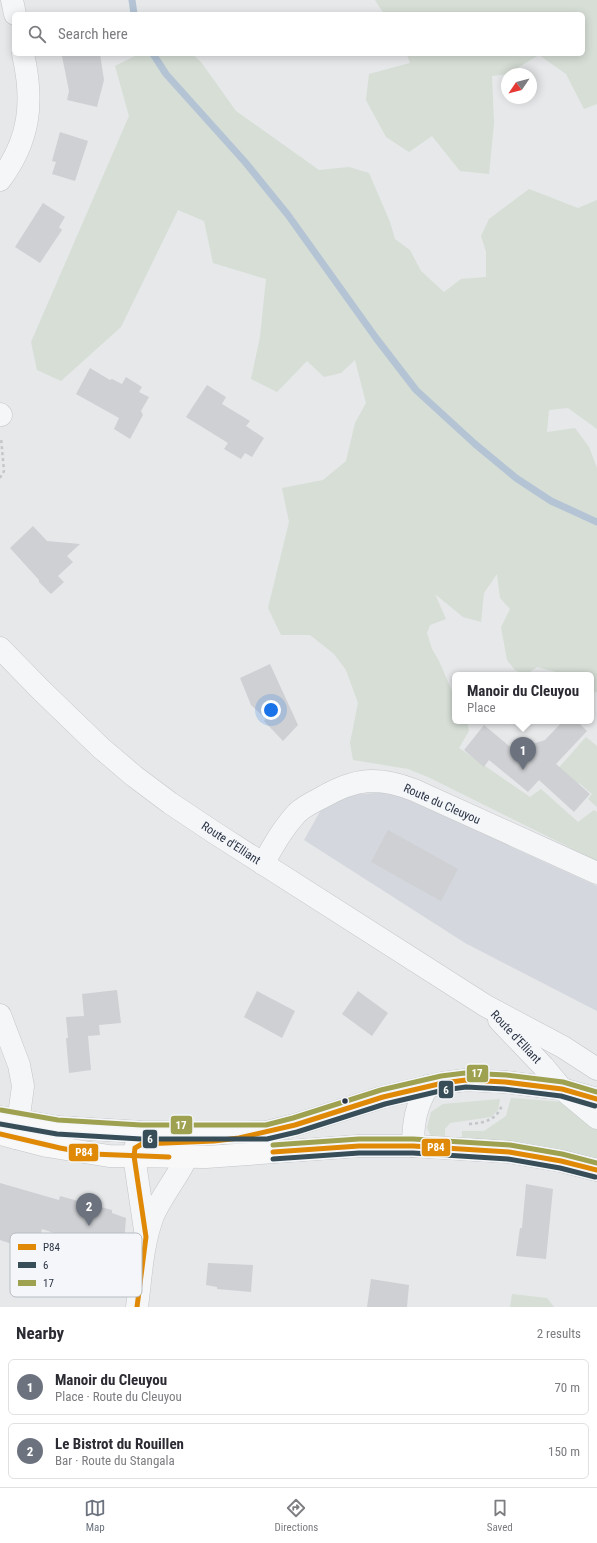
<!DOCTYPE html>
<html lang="en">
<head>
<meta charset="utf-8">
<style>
  :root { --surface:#fff; --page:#f7f7f7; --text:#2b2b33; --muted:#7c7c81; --line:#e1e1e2; --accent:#6c737f }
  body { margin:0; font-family:"Roboto Condensed",sans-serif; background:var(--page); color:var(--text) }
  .compass { position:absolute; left:501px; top:68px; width:36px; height:36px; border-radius:50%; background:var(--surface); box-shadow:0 2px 10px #0003; rotate:235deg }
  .you { position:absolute; left:271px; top:710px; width:14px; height:14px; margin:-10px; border:3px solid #fff; border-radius:50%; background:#1a73e8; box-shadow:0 0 0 6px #1a73e833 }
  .badge { display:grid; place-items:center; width:26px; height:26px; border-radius:50%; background:var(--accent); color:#fff; font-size:13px; font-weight:700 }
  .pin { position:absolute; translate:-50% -33px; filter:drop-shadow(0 1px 2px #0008) }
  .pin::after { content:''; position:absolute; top:21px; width:14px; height:12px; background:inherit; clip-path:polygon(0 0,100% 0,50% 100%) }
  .popup { position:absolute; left:452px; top:672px; width:142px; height:52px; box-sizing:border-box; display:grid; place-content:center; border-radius:6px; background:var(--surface); filter:drop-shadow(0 1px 3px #0005); font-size:13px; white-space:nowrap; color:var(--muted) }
  .popup b { font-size:15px; color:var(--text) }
  .popup::after { content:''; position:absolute; left:50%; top:100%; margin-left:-8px; border:8px solid transparent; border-top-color:var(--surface) }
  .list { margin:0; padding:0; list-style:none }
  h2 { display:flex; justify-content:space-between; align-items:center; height:52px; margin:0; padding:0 16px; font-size:17px }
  h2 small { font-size:13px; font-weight:400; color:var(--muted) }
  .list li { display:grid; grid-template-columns:26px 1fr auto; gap:12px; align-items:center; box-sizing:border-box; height:56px; margin:0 8px 8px; padding:0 8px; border:1px solid var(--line); border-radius:6px }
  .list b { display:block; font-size:15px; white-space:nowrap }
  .list p { margin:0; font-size:13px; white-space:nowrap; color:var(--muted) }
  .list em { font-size:13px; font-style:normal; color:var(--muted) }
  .icon { flex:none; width:22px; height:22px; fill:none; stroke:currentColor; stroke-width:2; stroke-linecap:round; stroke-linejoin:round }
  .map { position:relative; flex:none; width:597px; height:1307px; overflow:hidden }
  .search { position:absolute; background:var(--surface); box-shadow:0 2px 10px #0003; left:12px; right:12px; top:12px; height:44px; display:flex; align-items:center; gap:10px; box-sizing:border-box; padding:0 14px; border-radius:6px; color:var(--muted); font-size:15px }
  .sheet { height:180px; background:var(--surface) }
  nav { display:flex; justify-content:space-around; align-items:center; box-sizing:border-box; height:56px; border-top:1px solid var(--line); background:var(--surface); font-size:11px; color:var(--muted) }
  nav a { display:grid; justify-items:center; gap:2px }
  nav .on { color:var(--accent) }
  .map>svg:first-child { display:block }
</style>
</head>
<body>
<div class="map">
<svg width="597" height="1307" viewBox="0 0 597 1307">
  <rect width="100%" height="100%" fill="#e6e8ea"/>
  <!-- built -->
  <path fill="#d4d7dd" d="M391,792L597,886V1011L465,943L304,840L322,808L345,795Z"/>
  <!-- green -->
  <g fill="#d6ded6">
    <path d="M375,0H597V104L584,109L566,74L539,55L519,67L511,74L492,76L494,123L489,174L460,171L432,136L409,152L386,137L366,100L369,74L410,63L407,54H583V14H384Z"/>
    <path d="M139,54H192L201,62L236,111L319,170L349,167L369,173L390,222L395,239L410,250L421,271L444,292L461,279L486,277V252L481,236L489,219L529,189L578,208L597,200V429L568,408L549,410L547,432L575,428L589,447L597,468V692L591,693V675H562L560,673L537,667L526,675L515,670L507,660L501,627L510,609L500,598L497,574L484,593L481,622L463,617L435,594L446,619L430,625L427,633L432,649L439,661L455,698V721H467L469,731L459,748L530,797L541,789L578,822L594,810L597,812V861L428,777L408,769L353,760L350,743L358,703L346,670L334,654L310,635H281L268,608L289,522L282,488L323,480L346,461L355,423L366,403L355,360L341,373L324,377L307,361L277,392L251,379L260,337L266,279L213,263L204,221L178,210L121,327L61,381L37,370L31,342L129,116L115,66Z"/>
    <path d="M586,737L597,746V807L588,799L592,794L579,783L574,789L555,772Z"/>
    <path d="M511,1098L565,1102L597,1129V1162L533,1147L462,1137V1131H484L506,1116Z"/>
    <path d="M500,1099L498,1110L491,1117L450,1123L445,1129V1136H431L427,1128L431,1112L443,1104Z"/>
    <path d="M512,1294L547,1298L554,1307H510Z"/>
  </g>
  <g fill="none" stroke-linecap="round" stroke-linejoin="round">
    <!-- stream -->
    <g stroke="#b4c4d5" stroke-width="7">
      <path d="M132,0L134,14"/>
      <path d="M153,54L166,74L245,162L288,215L376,338L416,390L475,444L516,478L551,501L597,522"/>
    </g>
  </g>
  <!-- building -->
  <g fill="#ced0d3">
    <path d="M73,54H100L104,80L97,107L67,100L69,91L62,56Z"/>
    <path d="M60,132L88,141L75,181L52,174L56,162L52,161Z"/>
    <path d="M43,203L65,217L59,227L62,230L40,263L15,247Z"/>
    <path d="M90,368L110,380L112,379L122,384L126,377L142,387L139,392L149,397L141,411L143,415L130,439L114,429L119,418L76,394Z"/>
    <path d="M207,385L226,397L222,404L250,421L246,426L264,438L252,457L245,453L241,459L224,449L228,443L186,417Z"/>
    <path d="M33,526L47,541L80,544L67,556L73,562L58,576L64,582L51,594L39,582V580L10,548Z"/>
    <path d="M270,664L298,725L283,741L264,721L266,719L251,705L240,678Z"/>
    <path d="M563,721H577L587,731L556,764L590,794L574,812L539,780L528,792L489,760L484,767L464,750L484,725L514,750L545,740Z"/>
    <path d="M388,830L458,869L441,901L371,862Z"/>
    <path d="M117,990L121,1023L99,1025L100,1035L88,1036L91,1070L69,1073L66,1038H68L66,1017L84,1016L82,994Z"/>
    <path d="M257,991L295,1011L282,1038L244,1017Z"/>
    <path d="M358,991L388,1013L372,1036L342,1014Z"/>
    <path d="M0,1183L59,1200L60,1196L112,1210V1213L126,1218L123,1257L42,1229L36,1252L0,1240Z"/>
    <path d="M526,1184L553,1189L546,1259L516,1256L520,1228H522Z"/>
    <path d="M208,1263L253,1265L251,1292L217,1289V1287L206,1285Z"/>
    <path d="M371,1279L409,1285L407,1307H367Z"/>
  </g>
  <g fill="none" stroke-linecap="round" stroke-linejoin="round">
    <!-- minor casing -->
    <g stroke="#c4c6c8" stroke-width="23">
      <g id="minor">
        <path d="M12,0L15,14"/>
        <path d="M0,180C30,140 34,102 23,54"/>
        <path d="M0,414L1,415"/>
        <path d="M0,648L40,689L101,748L134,776L170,803L215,833L486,1006L563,1047L597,1069"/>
        <path d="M263,864C273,846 283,828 297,813C303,807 313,802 321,798C355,778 378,776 414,790L597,873"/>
        <path d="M0,1015L19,1065L23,1086L16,1138"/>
        <path d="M499,1020L543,1066L562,1089L597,1118"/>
        <path d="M413,1146C413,1122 416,1106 428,1086"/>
        <path d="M146,1237L134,1156L135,1148L142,1144L180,1142"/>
        <path d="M137,1307C141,1277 142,1245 153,1216C162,1195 177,1178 187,1157"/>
      </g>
    </g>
    <!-- major casing -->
    <g stroke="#c2c5c8" stroke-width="23">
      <g id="major">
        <path d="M0,1117L57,1127L141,1132L221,1133L267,1132L295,1125L383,1097L443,1083L466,1080L505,1082L562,1089L597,1099"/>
        <path d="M0,1134L47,1146L109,1156L206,1157L359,1146H413L509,1152L561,1161L597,1170"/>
      </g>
    </g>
    <!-- path -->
    <g stroke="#c5c6ca" stroke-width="2.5" stroke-dasharray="3 3" stroke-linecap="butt">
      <path d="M0,478L4,471L1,438"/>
      <path d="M469,1124C484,1123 497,1120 502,1105"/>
    </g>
    <!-- minor -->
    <use href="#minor" stroke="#f5f6f7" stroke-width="22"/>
    <!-- major -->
    <use href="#major" stroke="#f8f8f8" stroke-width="22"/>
    <!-- bus-1 casing -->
    <g stroke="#f4f6f9" stroke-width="8">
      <g id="bus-1">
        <path d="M0,1134L60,1148L92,1154L169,1157"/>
        <path d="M273,1152L359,1146H413L509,1152L561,1161L597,1170"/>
        <path d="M137,1307L146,1237L134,1156L135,1148L142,1144L214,1141L239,1138L295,1125L383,1097L443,1083L466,1080L505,1082L562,1089L597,1099"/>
      </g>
    </g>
    <!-- bus-2 casing -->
    <g stroke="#f4f6f9" stroke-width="8">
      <g id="bus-2">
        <path d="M0,1124L57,1134L141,1139H267L297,1132L385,1104L444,1090L466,1087L504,1089L561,1096L595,1106"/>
        <path d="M273,1159L359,1153H413L508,1159L560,1168L595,1177"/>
      </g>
    </g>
    <!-- bus-3 casing -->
    <g stroke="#f4f6f9" stroke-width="8">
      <g id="bus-3">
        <path d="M1,1110L58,1120L141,1125H266L293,1118L381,1090L441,1076L465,1073L506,1075L563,1082L597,1092"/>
        <path d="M273,1145L359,1139H413L510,1145L562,1154L597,1163"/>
      </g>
    </g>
    <!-- bus-1 -->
    <use href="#bus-1" stroke="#df8907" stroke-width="5"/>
    <!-- bus-2 -->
    <use href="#bus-2" stroke="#374e59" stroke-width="5"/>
    <!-- bus-3 -->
    <use href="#bus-3" stroke="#9ea14f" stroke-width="5"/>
  </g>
  <!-- markers -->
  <circle fill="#2b3445" stroke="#f4f6f9" stroke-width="1.5" cx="345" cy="1101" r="3.5"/>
  <g text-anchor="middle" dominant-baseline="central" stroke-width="3" stroke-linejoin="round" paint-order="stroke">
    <!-- street labels -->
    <g font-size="12" fill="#2b3445" stroke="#f4f6f9">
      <text transform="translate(442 804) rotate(24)">Route du Cleuyou</text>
      <text transform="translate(231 843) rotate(33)">Route d'Elliant</text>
      <text transform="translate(516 1037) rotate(47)">Route d'Elliant</text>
    </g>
  </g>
  <!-- legend -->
  <rect x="10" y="1233" width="132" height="64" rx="6" fill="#f4f6f9" stroke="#b8bcc3" stroke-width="1"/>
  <rect x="18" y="1244" width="18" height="6" fill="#df8907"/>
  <rect x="18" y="1262" width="18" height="6" fill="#374e59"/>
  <rect x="18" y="1280" width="18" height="6" fill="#9ea14f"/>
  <g font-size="11" fill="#2b3445">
    <text x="43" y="1251">P84</text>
    <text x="43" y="1269">6</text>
    <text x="43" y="1287">17</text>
  </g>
  <g stroke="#f4f6f9" stroke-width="1.5">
    <rect x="466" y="1064" width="23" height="19" rx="4" fill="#9ea14f"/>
    <rect x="438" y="1080" width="16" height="19" rx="4" fill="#374e59"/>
    <rect x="170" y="1115" width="23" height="20" rx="4" fill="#9ea14f"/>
    <rect x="142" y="1129" width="16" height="20" rx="4" fill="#374e59"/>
    <rect x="421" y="1138" width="30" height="19" rx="4" fill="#df8907"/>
    <rect x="68" y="1143" width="31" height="19" rx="4" fill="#df8907"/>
  </g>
  <g font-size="11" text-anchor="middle" font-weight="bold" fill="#fff">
    <text x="477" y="1077">17</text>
    <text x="446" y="1094">6</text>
    <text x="181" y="1129">17</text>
    <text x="150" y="1143">6</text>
    <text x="436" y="1151">P84</text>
    <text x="84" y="1156">P84</text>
  </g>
</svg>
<svg class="compass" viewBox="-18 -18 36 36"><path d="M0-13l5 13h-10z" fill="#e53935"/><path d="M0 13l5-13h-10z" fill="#7c7c81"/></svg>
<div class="you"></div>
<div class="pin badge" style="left:523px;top:770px">1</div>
<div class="popup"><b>Manoir du Cleuyou</b>Place</div>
<div class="pin badge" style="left:89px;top:1226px">2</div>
<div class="search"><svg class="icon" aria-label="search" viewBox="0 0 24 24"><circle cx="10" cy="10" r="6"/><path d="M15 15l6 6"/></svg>Search here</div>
</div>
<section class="sheet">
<h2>Nearby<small>2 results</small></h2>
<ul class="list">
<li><span class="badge">1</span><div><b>Manoir du Cleuyou</b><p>Place · Route du Cleuyou</p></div><em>70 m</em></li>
<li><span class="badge">2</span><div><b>Le Bistrot du Rouillen</b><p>Bar · Route du Stangala</p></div><em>150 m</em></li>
</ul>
</section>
<nav>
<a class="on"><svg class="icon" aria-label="map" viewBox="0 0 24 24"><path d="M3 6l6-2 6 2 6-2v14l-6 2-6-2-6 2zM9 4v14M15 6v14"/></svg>Map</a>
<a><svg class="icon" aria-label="directions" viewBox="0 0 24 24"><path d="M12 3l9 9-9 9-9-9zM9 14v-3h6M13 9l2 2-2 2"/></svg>Directions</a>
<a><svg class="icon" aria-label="saved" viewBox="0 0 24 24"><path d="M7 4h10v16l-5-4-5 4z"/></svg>Saved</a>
</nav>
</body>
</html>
